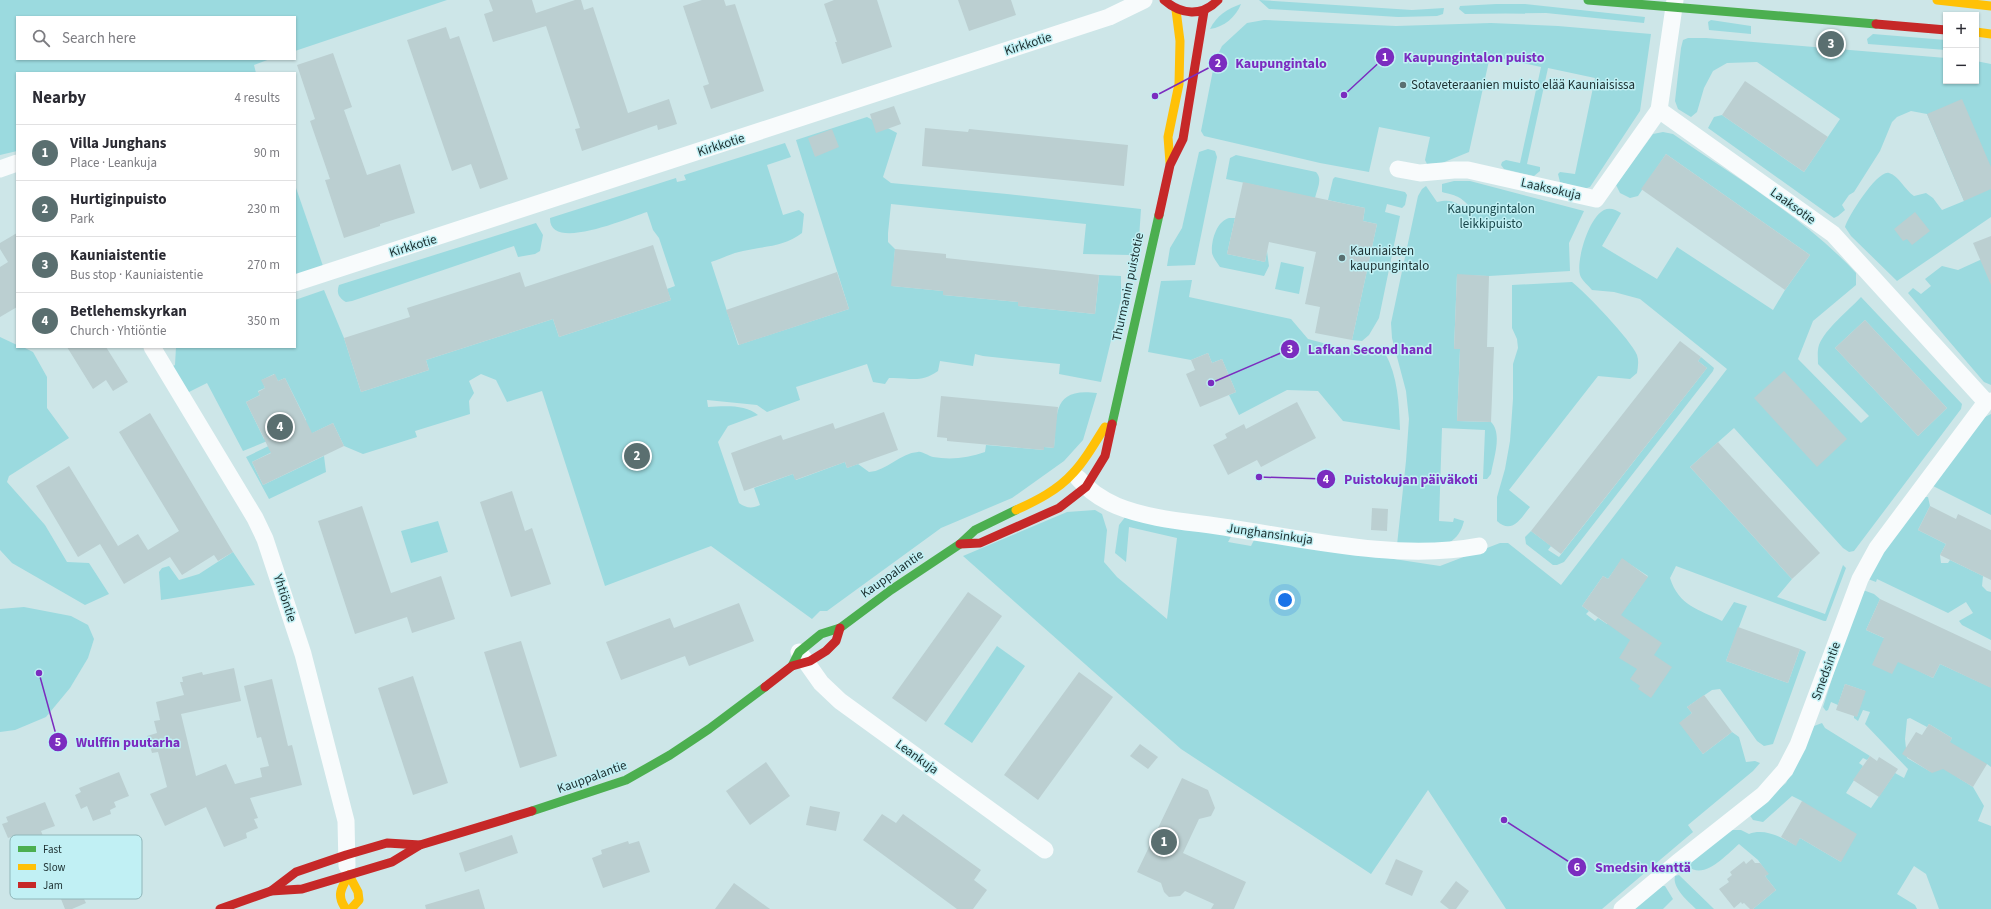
<!DOCTYPE html>
<html lang="en">
<head>
<meta charset="utf-8">
<style>
  :root { --surface:#fff; --page:#f2f2f3; --text:#2b2b33; --muted:#7c7c81; --line:#e1e1e2; --accent:#5a6f70 }
  body { margin:0; font-family:"Source Sans 3",sans-serif; background:var(--page); color:var(--text) }
  .controls { position:absolute; right:12px; top:12px; display:grid; overflow:hidden; border-radius:0px; box-shadow:0 1px 3px #0004 }
  .controls button { width:36px; height:36px; display:grid; place-items:center; padding:0; border:0; border-bottom:1px solid var(--line); background:var(--surface); color:var(--text); font:20px sans-serif }
  .you { position:absolute; left:1285px; top:600px; width:14px; height:14px; margin:-10px; border:3px solid #fff; border-radius:50%; background:#1a73e8; box-shadow:0 0 0 6px #1a73e833 }
  .badge { display:grid; place-items:center; width:26px; height:26px; border-radius:50%; background:var(--accent); color:#fff; font-size:13px; font-weight:700 }
  .pin { position:absolute; translate:-50% -50%; border:2px solid #fff; box-shadow:0 1px 4px #0006 }
  .list { margin:0; padding:0; list-style:none }
  h2 { display:flex; justify-content:space-between; align-items:center; height:52px; margin:0; padding:0 16px; font-size:17px }
  h2 small { font-size:13px; font-weight:400; color:var(--muted) }
  .list li { display:grid; grid-template-columns:26px 1fr auto; gap:12px; align-items:center; box-sizing:border-box; height:56px; padding:0 16px; border-top:1px solid var(--line) }
  .list b { display:block; font-size:15px; white-space:nowrap }
  .list p { margin:0; font-size:13px; white-space:nowrap; color:var(--muted) }
  .list em { font-size:13px; font-style:normal; color:var(--muted) }
  .icon { flex:none; width:22px; height:22px; fill:none; stroke:currentColor; stroke-width:2; stroke-linecap:round; stroke-linejoin:round }
  .map { position:relative; flex:none; width:1991px; height:909px; overflow:hidden }
  .search { position:absolute; background:var(--surface); box-shadow:0 1px 3px #0004; left:16px; top:16px; width:280px; height:44px; display:flex; align-items:center; gap:10px; box-sizing:border-box; padding:0 14px; border-radius:0px; color:var(--muted); font-size:15px }
  .panel { position:absolute; background:var(--surface); box-shadow:0 1px 3px #0004; left:16px; top:72px; width:280px; height:276px; border-radius:0px }
  .map>svg:first-child { display:block }
</style>
</head>
<body>
<div class="map">
<svg width="1991" height="909" viewBox="0 0 1991 909">
  <rect width="100%" height="100%" fill="#cde6e8"/>
  <!-- green -->
  <g fill="#9bdadf" fill-rule="evenodd">
    <path d="M0,0H447L295,51V17H17V59H270L254,65L256,73H17V151L0,155Z"/>
    <path d="M1259,0L1412,10L1444,8L1443,14L1437,16L1398,17L1269,9Z"/>
    <path d="M1241,4C1236,17 1224,27 1210,29C1217,15 1227,9 1241,4Z"/>
    <path d="M1496,4H1525L1645,17L1644,23L1546,13L1465,14L1459,9L1460,6Z"/>
    <path d="M1264,20L1396,26L1491,23L1558,26L1651,34L1640,111L1590,187L1584,189L1560,182L1558,174L1560,172L1575,174L1595,78L1548,68L1527,164L1540,167V171L1534,176L1504,169L1501,165L1502,162L1506,160L1520,163L1541,67L1490,56L1469,152L1442,163L1427,164L1425,160L1430,137L1379,127L1369,172L1320,163L1204,136L1201,131L1215,60L1222,46L1247,23Z"/>
    <path d="M1711,20L1751,26V34L1709,30L1708,22Z"/>
    <path d="M1873,34L1946,40V50L1868,44L1867,39Z"/>
    <path d="M1688,38H1706L1946,58V81H1976V61L1991,64V217L1897,281L1851,236L1845,227C1848,217 1877,170 1889,173C1899,176 1905,190 1914,196L1926,193L1933,198L1942,210L1964,201L1927,114L1911,111L1897,117L1892,122L1880,151L1854,192L1849,195L1842,205L1845,210L1838,216L1834,218L1708,128L1714,117L1722,115L1804,172L1840,119L1757,62L1727,63L1713,71L1704,88L1697,112L1691,117L1678,109L1675,101L1681,48L1683,40Z"/>
    <path d="M867,117L897,133L883,177L891,183L1007,194L1141,209L1138,253L1130,255L1083,254L1086,224L891,204L888,233V242L895,249L892,286L943,291V295L1018,302V306L1095,314L1099,275L1121,276V299L1101,382L1059,374L1060,364L983,356L975,354L973,366L940,361L938,371C919,384 910,377 889,378L885,384L873,382L867,364L796,387L800,400L767,412L757,405L707,400L708,407C723,406 746,404 758,415L728,426L718,442L739,503C746,508 752,509 760,505L754,488L793,474L796,480L845,462L847,468L858,464L869,472C887,471 900,453 918,452C922,451 928,456 933,457C951,460 968,458 985,452L986,445L1044,450V447L1054,448C1057,414 1052,387 1097,393L1083,440L1064,461L1012,498L941,528L827,611H820L812,619L711,546L605,586L542,391L507,402L496,380L481,374L469,381L474,393L469,401L470,414L415,431L417,437L363,454L344,446L333,423L292,443L306,420L285,378L278,381L274,374L262,380L265,388L258,391L260,395L246,402L264,439L277,437L243,451L207,383L187,393L171,367L175,365L176,347H295V300L324,290L344,338L361,392L429,370L426,360L553,319L559,337L671,300L667,289L675,286L659,238L653,230L647,212C630,217 549,253 550,218L676,178L677,182L686,180L684,175L785,143L791,157L767,165L783,215L799,210L804,214L802,233C784,247 764,246 743,251C732,253 721,259 711,262L738,345L849,309L796,140Z"/>
    <path d="M1663,132L1673,134C1735,177 1805,218 1856,273V285L1813,321L1798,359L1861,423L1869,416L1818,364C1818,358 1817,351 1819,345C1825,329 1849,310 1861,297L1962,404L1961,409L1854,551L1849,552L1843,548L1734,428L1690,467L1792,579L1777,597L1825,614L1843,565L1846,568L1826,621H1824L1676,566L1670,578C1679,606 1698,609 1722,621L1734,602L1747,606L1726,661L1788,683L1800,649L1806,652L1773,744L1764,746L1757,741L1720,689L1712,690L1687,707L1692,713L1680,723L1703,754L1732,732L1739,737L1746,762L1755,761L1760,763L1753,771L1688,825L1693,832L1602,909H1506L1428,790L1371,874L1181,749L963,556L1067,512L1095,510L1102,514L1107,530L1104,562L1117,577L1167,619L1177,538L1129,527L1126,562L1115,553L1119,525L1126,516L1232,535L1228,542L1251,546L1255,538L1440,566L1500,543H1508L1561,585L1727,369L1640,299L1614,292L1592,290C1589,286 1582,281 1580,275C1576,260 1589,217 1604,210C1610,207 1616,210 1621,213L1602,246L1657,279L1677,247L1773,310L1785,290L1810,255L1666,154L1638,196L1630,198L1620,193L1616,185L1653,134ZM1865,320L1947,408L1918,436L1835,348ZM1622,559L1648,576L1630,602L1625,599L1607,624L1598,618L1595,621L1586,614L1589,611L1582,606L1603,576L1608,579Z"/>
    <path d="M1208,149L1215,151L1217,157L1195,265L1167,266L1170,248L1182,228L1199,152Z"/>
    <path d="M1236,155L1316,172C1323,179 1317,189 1315,198L1226,179L1230,158Z"/>
    <path d="M1335,177L1405,192L1407,195L1405,205L1402,208L1387,204L1385,212L1400,216L1379,318L1369,335L1362,341L1352,340L1377,224L1363,221L1365,208L1328,200L1333,179Z"/>
    <path d="M1454,181H1470L1584,211L1569,243L1570,271L1489,276L1457,275L1454,349H1460L1457,421L1491,422C1503,434 1493,460 1491,474L1487,479H1483L1485,430L1442,428L1439,521L1453,522L1454,518L1464,521C1456,555 1423,546 1397,545L1406,461L1409,419L1406,391L1392,338L1391,323L1418,196L1422,189L1426,186L1437,202C1450,199 1456,201 1465,210L1470,207C1459,195 1456,196 1442,192V184Z"/>
    <path d="M295,185L323,266L295,275Z"/>
    <path d="M1229,218H1235L1227,254L1265,262L1267,251L1269,266L1264,276L1220,267C1217,262 1213,258 1212,253C1211,240 1217,221 1229,218Z"/>
    <path d="M536,223L543,235L540,251L535,254L518,257L514,246L352,301L346,302C339,298 336,293 339,285Z"/>
    <path d="M1991,255V385L1984,382L1908,293L1913,288L1921,294L1931,286L1925,279L1942,266L1958,270Z"/>
    <path d="M1281,262L1304,267L1299,294L1275,289Z"/>
    <path d="M1192,280L1189,297L1291,319L1308,339L1361,353L1378,351L1385,353C1398,377 1399,403 1400,430L1343,421L1318,391L1287,390L1239,415L1229,395L1236,392L1222,359L1212,363L1208,353L1191,360L1148,352L1161,281Z"/>
    <path d="M1572,282C1586,293 1631,340 1637,355C1639,361 1638,367 1637,373L1630,379L1598,376L1509,490L1530,507C1521,518 1512,535 1497,521V497L1505,469L1510,441L1513,399V364L1518,348L1517,339L1512,328V285Z"/>
    <path d="M0,337L17,345V347H23L33,352L47,377V408L69,438L9,476L7,482L45,525L67,562L89,563L109,594L85,605L12,563L0,550Z"/>
    <path d="M1701,357L1714,368L1713,371L1564,562L1557,565H1553L1526,544L1525,537L1531,531L1551,546L1548,550L1559,557L1707,368L1698,361Z"/>
    <path d="M1991,414V515L1933,486L1981,419Z"/>
    <path d="M279,441L282,447L252,462L263,485L324,456L326,472L269,499L246,457Z"/>
    <path d="M1925,497H1928L1930,506L1918,530L1946,544L1940,555L1941,563H1948L1950,560L1983,576L1982,586L1987,591L1991,592V640L1962,625L1959,621L1973,613L1966,602L1948,613L1877,579L1876,582L1868,579L1869,570Z"/>
    <path d="M438,521L448,552L411,563L401,531Z"/>
    <path d="M233,552L255,585L161,600L159,572L162,568L169,566L179,580L199,574Z"/>
    <path d="M1863,590L1874,594L1880,599L1866,630L1915,652L1909,666L1933,678L1940,664L1990,687L1991,686V767L1987,764L1957,777L1973,787L1984,806L1978,821L1991,826V909H1939L1926,874L1914,866L1897,894L1915,905L1917,909H1753L1776,890L1765,876L1768,874L1758,860L1739,844C1727,854 1704,881 1688,866L1687,861L1725,830H1741L1749,834C1764,828 1782,837 1795,845L1800,838L1841,862L1802,801L1792,796L1763,822L1753,820L1749,814L1786,783L1814,726L1822,723L1825,728L1870,756L1867,760L1863,758L1859,763L1863,766L1846,793L1871,808L1895,773L1904,778L1908,769L1865,724L1870,712L1863,710L1858,721L1854,718V716H1857L1865,691L1845,684L1838,705L1831,702L1828,710L1826,711L1823,707L1859,593ZM1910,718L1927,727L1929,724L1952,738L1931,772L1907,758L1905,739L1907,719Z"/>
    <path d="M24,607L71,616L88,625L94,639L88,658L70,688L46,717L15,730L0,732V609Z"/>
    <path d="M997,646L1025,666L972,743L944,724Z"/>
    <path d="M1679,875L1714,909H1696C1688,901 1672,888 1675,876Z"/>
    <path d="M1662,886H1665L1673,899L1663,909H1632Z"/>
  </g>
  <!-- building -->
  <g fill="#bbcfd1">
    <path d="M489,0H532L536,13L575,0H581L584,10L593,7L628,113L669,99L677,124L658,130L657,125L582,151L575,129L580,128L546,26L493,42L484,14L493,11Z"/>
    <path d="M702,0H724L726,6L735,4L764,91L711,109L703,86L709,84L683,6Z"/>
    <path d="M834,0H877L892,47L842,64L835,42H837L824,4Z"/>
    <path d="M958,0H1011L1016,15L969,31Z"/>
    <path d="M446,27L450,39L459,36L508,179L480,189L471,164L452,171L407,40Z"/>
    <path d="M333,53L352,107L344,110L367,175L400,164L415,213L380,224V226L344,238L325,180L330,179L310,121L315,119L297,65Z"/>
    <path d="M1745,81L1828,137L1804,172L1722,115Z"/>
    <path d="M1962,99L1991,167V189L1964,201L1927,114Z"/>
    <path d="M894,106L901,124L876,133L870,114Z"/>
    <path d="M925,128L968,132L969,129L1128,145L1124,186L922,166Z"/>
    <path d="M832,129L839,147L815,157L808,138Z"/>
    <path d="M1666,154L1810,255L1785,290L1641,189Z"/>
    <path d="M1243,182L1365,208L1363,221L1377,224L1352,340L1315,333L1320,307L1305,304L1316,252L1269,242L1265,262L1227,254Z"/>
    <path d="M1915,212L1930,231L1912,245L1907,239L1903,241L1894,229Z"/>
    <path d="M17,233V307L0,317V267L8,262L0,249V243Z"/>
    <path d="M1991,236V285L1973,243Z"/>
    <path d="M653,245L671,300L559,337L553,319L426,360L429,370L361,392L344,338L410,317L407,308L520,272L525,287Z"/>
    <path d="M895,249L946,254V258L1099,275L1095,314L1018,306V302L943,295V291L891,286Z"/>
    <path d="M837,272L849,309L739,345L726,310Z"/>
    <path d="M1457,274L1489,276L1487,347H1494L1491,422L1457,421L1460,349H1454Z"/>
    <path d="M1865,320L1947,408L1918,436L1835,348Z"/>
    <path d="M1680,341L1701,357L1698,361L1707,368L1561,554L1531,531Z"/>
    <path d="M67,347H106L128,382L113,391L106,380L93,389Z"/>
    <path d="M1208,353L1212,363L1222,359L1236,392L1200,407L1186,374L1195,370L1191,360Z"/>
    <path d="M1784,371L1847,439L1817,467L1754,398Z"/>
    <path d="M275,374L278,381L285,378L312,433L333,423L344,446L263,485L252,462L271,453L246,402L260,395L258,392L265,388L261,380Z"/>
    <path d="M941,396L1058,407L1054,448L1044,447V450L947,441V438L937,437Z"/>
    <path d="M1297,402L1316,438L1261,467L1257,460L1228,475L1213,445L1227,438L1225,434L1244,424L1246,429Z"/>
    <path d="M884,412L898,450L847,468L845,462L795,480L793,474L744,491L731,453L781,435L783,440L833,423L835,429Z"/>
    <path d="M150,413L233,552L218,561L214,555L182,575L170,557L124,584L100,544L78,557L36,486L69,466L118,546L138,534L148,550L179,531L119,432Z"/>
    <path d="M1718,442L1820,553L1792,579L1690,467Z"/>
    <path d="M512,491L525,531L532,528L551,584L511,597L480,502Z"/>
    <path d="M362,506L391,593L441,576L455,619L412,633L407,617L355,634L318,521Z"/>
    <path d="M1930,506L1956,519L1958,514L1991,530V580L1940,555L1946,544L1918,530Z"/>
    <path d="M1372,508L1388,509L1387,531L1371,530Z"/>
    <path d="M1622,558L1648,577L1621,615L1662,643L1654,655L1672,667L1651,698L1638,689L1640,686L1630,679L1637,669L1619,658L1630,640L1582,606L1603,576L1608,579Z"/>
    <path d="M968,592L1002,616L926,722L892,698Z"/>
    <path d="M1880,599L1991,651V688L1940,664L1933,678L1898,662L1892,674L1872,665L1884,638L1866,630Z"/>
    <path d="M739,603L754,641L689,666L685,656L621,680L606,642L670,618L674,628Z"/>
    <path d="M1738,627L1800,649L1788,683L1726,661Z"/>
    <path d="M521,641L557,756L520,768L484,652Z"/>
    <path d="M234,668L241,701L181,714L196,776L226,764L235,784L262,777L260,768L269,766L261,737L257,738L244,686L272,679L288,746L292,745L302,785L250,798L258,818L254,819L258,828L246,833L247,838L224,847L206,807L165,826L150,794L167,787L166,783L158,752L152,753L147,736L157,733L154,721L160,720L156,702L184,695L180,682H183L182,677L202,672L203,675Z"/>
    <path d="M1079,672L1113,697L1038,800L1004,775Z"/>
    <path d="M413,676L448,783L413,795L378,688Z"/>
    <path d="M1845,684L1866,691L1857,717L1836,710Z"/>
    <path d="M1704,695L1732,732L1703,754L1679,723L1692,713L1687,707Z"/>
    <path d="M1929,724L1952,738L1950,742L1987,764L1973,787L1943,769L1932,773L1902,754L1916,732L1922,735Z"/>
    <path d="M1140,744L1158,757L1148,769L1130,756Z"/>
    <path d="M1870,756L1877,761L1879,757L1898,769L1879,797L1853,780Z"/>
    <path d="M766,762L790,796L750,825L726,791Z"/>
    <path d="M119,772L129,796L114,802L116,807L110,810L111,814L93,821L87,806L81,809L75,795L81,792L79,788Z"/>
    <path d="M1182,778L1208,790L1215,808L1211,816L1199,819L1183,853L1246,882L1234,909H1211L1214,904L1185,891L1180,896L1169,897L1164,892L1161,883L1137,872Z"/>
    <path d="M1802,801L1857,834L1841,862L1800,838L1796,846L1781,837Z"/>
    <path d="M45,802L55,826L41,831L43,836L37,838L39,842L19,850L14,836L8,838L2,824L8,822L6,817Z"/>
    <path d="M810,806L840,812L836,831L806,825Z"/>
    <path d="M882,814L896,823L903,814L981,870L974,880L987,890L973,909H957L863,840Z"/>
    <path d="M512,835L518,853L465,872L459,853Z"/>
    <path d="M628,841L629,844L639,841L650,872L603,888L592,858L602,854L601,850Z"/>
    <path d="M1396,859L1423,871L1412,896L1385,884Z"/>
    <path d="M1752,859L1755,863H1760L1769,874L1765,876L1776,890L1753,909H1750L1744,903L1742,904L1741,902L1734,908L1719,889L1729,882L1727,879L1732,875L1730,872L1744,861L1746,864Z"/>
    <path d="M103,864L110,883L90,893L91,897L84,899L86,903L72,909H65L53,879L89,865L91,869Z"/>
    <path d="M1456,881L1469,891L1456,909H1449L1440,902Z"/>
    <path d="M734,883L770,909H715Z"/>
    <path d="M479,889L485,909H426L425,905Z"/>
  </g>
  <g fill="none" stroke-linecap="round" stroke-linejoin="round">
    <!-- street -->
    <g stroke="#f8fbfc" stroke-width="17">
      <path d="M1675,0L1659,110L1833,234L1986,402"/>
      <path d="M0,169L17,163"/>
      <path d="M1398,169L1420,173L1454,170H1468L1596,199L1659,110"/>
      <path d="M295,283L1109,17L1144,0"/>
      <path d="M152,347L255,518L265,539L303,654L346,821L347,866"/>
      <path d="M1078,478C1088,490 1103,500 1117,506C1151,520 1194,522 1230,528C1309,540 1400,561 1479,546"/>
      <path d="M799,652L821,683L840,701L1045,850"/>
      <path d="M1622,909L1677,863L1763,795L1785,770L1798,745L1860,579L1877,548L1986,402L1991,401"/>
    </g>
    <!-- fast -->
    <g stroke="#4caf50" stroke-width="9">
      <path d="M1588,0L1876,24"/>
      <path d="M1112,424L1159,215"/>
      <path d="M792,666L799,652L821,634L840,628L891,590L960,544L975,530L1016,510"/>
      <path d="M532,811L626,780L670,755L709,729L765,687"/>
    </g>
    <!-- slow -->
    <g stroke="#ffc107" stroke-width="9">
      <path d="M1937,0L1991,6"/>
      <path d="M1976,32L1991,34"/>
      <path d="M1170,163L1168,137L1179,84L1180,41L1176,10"/>
      <path d="M1016,510C1036,501 1058,490 1073,473C1086,460 1095,442 1105,427"/>
      <path d="M349,875L358,892L359,900L351,909"/>
      <path d="M346,909C336,896 341,888 349,875"/>
    </g>
    <!-- jam -->
    <g stroke="#c62828" stroke-width="9">
      <path d="M1164,0C1181,15 1202,17 1218,0"/>
      <path d="M1876,24L1946,30"/>
      <path d="M1159,215L1170,165L1183,139L1204,11"/>
      <path d="M960,544L980,543L1059,508L1086,487L1105,456L1112,424"/>
      <path d="M765,687L792,666L810,661L826,651L836,641L840,628"/>
      <path d="M271,891L296,872L346,855L387,843L420,845"/>
      <path d="M220,909L271,891L302,889L392,862L420,845L532,811"/>
    </g>
  </g>
  <!-- markers -->
  <g fill="#5a6f70" stroke="#c1f0f4" stroke-width="1.5">
    <circle cx="1403" cy="85" r="4"/>
    <circle cx="1342" cy="258" r="4"/>
  </g>
  <g text-anchor="middle" dominant-baseline="central" stroke-width="3" stroke-linejoin="round" paint-order="stroke">
    <!-- street labels -->
    <g font-size="13" fill="#1c2f30" stroke="#c1f0f4">
      <text transform="translate(1028 44) rotate(-18)">Kirkkotie</text>
      <text transform="translate(721 145) rotate(-18)">Kirkkotie</text>
      <text transform="translate(1551 189) rotate(13)">Laaksokuja</text>
      <text transform="translate(1793 206) rotate(36)">Laaksotie</text>
      <text transform="translate(413 246) rotate(-17)">Kirkkotie</text>
      <text transform="translate(1128 287) rotate(-78)">Thurmanin puistotie</text>
      <text transform="translate(1270 534) rotate(8)">Junghansinkuja</text>
      <text transform="translate(892 574) rotate(-35)">Kauppalantie</text>
      <text transform="translate(285 598) rotate(72)">Yhtiöntie</text>
      <text transform="translate(1826 671) rotate(-70)">Smedsintie</text>
      <text transform="translate(917 757) rotate(36)">Leankuja</text>
      <text transform="translate(592 777) rotate(-20)">Kauppalantie</text>
    </g>
    <!-- poi labels -->
    <g font-size="13" fill="#1c2f30" stroke="#c1f0f4" text-anchor="start">
      <text x="1411" y="85">Sotaveteraanien muisto elää Kauniaisissa</text>
      <text x="1350" y="251">Kauniaisten<tspan x="1350" dy="15">kaupungintalo</tspan></text>
    </g>
    <!-- park labels -->
    <g font-size="13" fill="#18464a" stroke="#c1f0f4">
      <text x="1491" y="209">Kaupungintalon<tspan x="1491" dy="15">leikkipuisto</tspan></text>
    </g>
  </g>
  <!-- legend -->
  <rect x="10" y="835" width="132" height="64" rx="6" fill="#c1f0f4" stroke="#90b6b9" stroke-width="1"/>
  <rect x="18" y="846" width="18" height="6" fill="#4caf50"/>
  <rect x="18" y="864" width="18" height="6" fill="#ffc107"/>
  <rect x="18" y="882" width="18" height="6" fill="#c62828"/>
  <g font-size="11" fill="#1c2f30">
    <text x="43" y="853">Fast</text>
    <text x="43" y="871">Slow</text>
    <text x="43" y="889">Jam</text>
  </g>
  <!-- callouts -->
  <path fill="none" stroke="#7b2cbf" stroke-width="1.5" d="M1344 95L1385 57M1155 96L1218 63M1211 383L1290 349M1259 477L1326 479M39 673L58 742M1504 820L1577 867"/>
  <g fill="#7b2cbf" stroke="#c1f0f4" stroke-width="1.5">
    <circle cx="1344" cy="95" r="4"/>
    <circle cx="1155" cy="96" r="4"/>
    <circle cx="1211" cy="383" r="4"/>
    <circle cx="1259" cy="477" r="4"/>
    <circle cx="39" cy="673" r="4"/>
    <circle cx="1504" cy="820" r="4"/>
    <circle cx="1385" cy="57" r="10"/>
    <circle cx="1218" cy="63" r="10"/>
    <circle cx="1290" cy="349" r="10"/>
    <circle cx="1326" cy="479" r="10"/>
    <circle cx="58" cy="742" r="10"/>
    <circle cx="1577" cy="867" r="10"/>
  </g>
  <g font-size="12" text-anchor="middle" font-weight="bold" fill="#fff">
    <text x="1385" y="61">1</text>
    <text x="1218" y="67">2</text>
    <text x="1290" y="353">3</text>
    <text x="1326" y="483">4</text>
    <text x="58" y="746">5</text>
    <text x="1577" y="871">6</text>
  </g>
  <g font-size="14" text-anchor="middle" font-weight="bold" fill="#7b2cbf" stroke="#c1f0f4" stroke-width="3" stroke-linejoin="round" paint-order="stroke">
    <text x="1474" y="62">Kaupungintalon puisto</text>
    <text x="1281" y="68">Kaupungintalo</text>
    <text x="1370" y="354">Lafkan Second hand</text>
    <text x="1411" y="484">Puistokujan päiväkoti</text>
    <text x="128" y="747">Wulffin puutarha</text>
    <text x="1643" y="872">Smedsin kenttä</text>
  </g>
</svg>
<div class="controls">
<button>+</button>
<button>−</button>
</div>
<div class="you"></div>
<div class="pin badge" style="left:1164px;top:842px">1</div>
<div class="pin badge" style="left:637px;top:456px">2</div>
<div class="pin badge" style="left:1831px;top:44px">3</div>
<div class="pin badge" style="left:280px;top:427px">4</div>
<div class="search"><svg class="icon" aria-label="search" viewBox="0 0 24 24"><circle cx="10" cy="10" r="6"/><path d="M15 15l6 6"/></svg>Search here</div>
<section class="panel">
<h2>Nearby<small>4 results</small></h2>
<ul class="list">
<li><span class="badge">1</span><div><b>Villa Junghans</b><p>Place · Leankuja</p></div><em>90 m</em></li>
<li><span class="badge">2</span><div><b>Hurtiginpuisto</b><p>Park</p></div><em>230 m</em></li>
<li><span class="badge">3</span><div><b>Kauniaistentie</b><p>Bus stop · Kauniaistentie</p></div><em>270 m</em></li>
<li><span class="badge">4</span><div><b>Betlehemskyrkan</b><p>Church · Yhtiöntie</p></div><em>350 m</em></li>
</ul>
</section>
</div>
</body>
</html>
